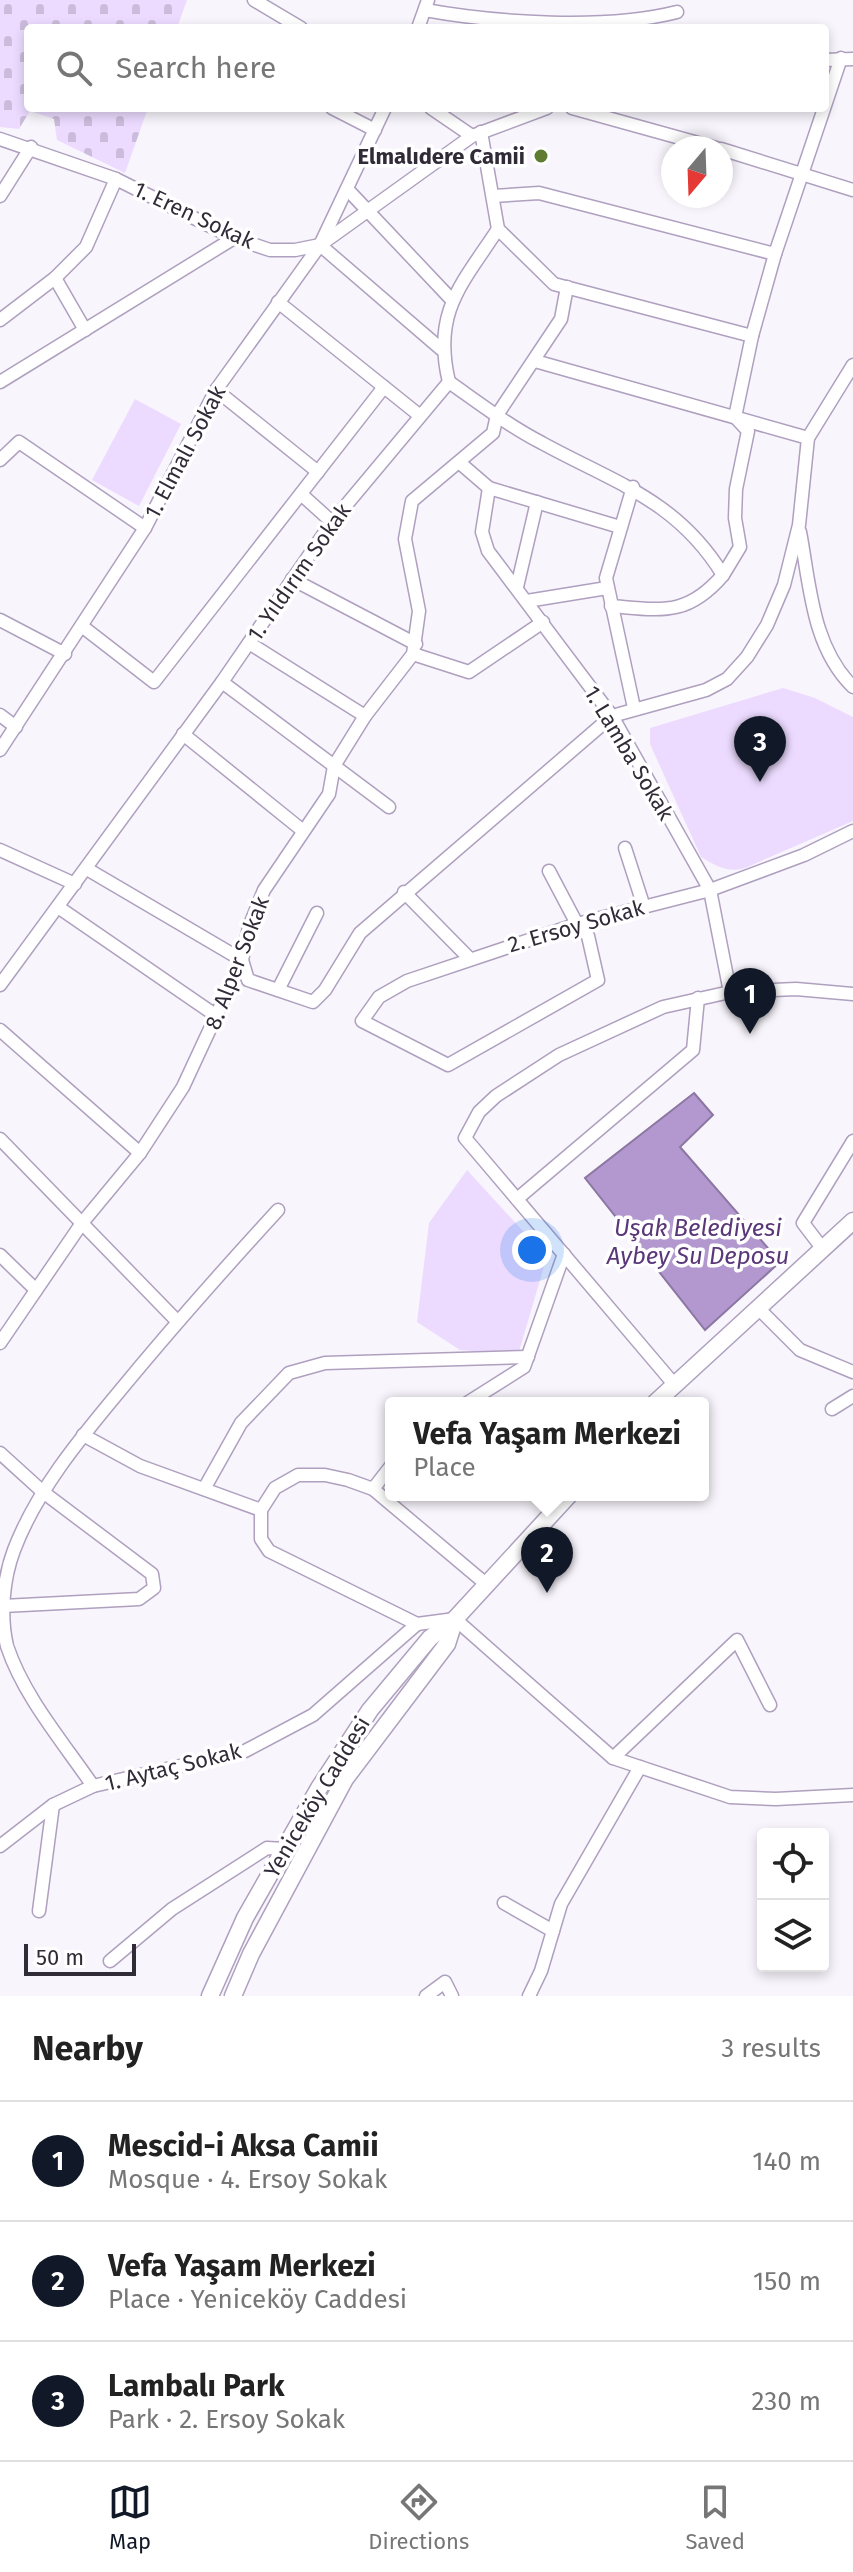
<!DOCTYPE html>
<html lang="en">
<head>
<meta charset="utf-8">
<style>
  :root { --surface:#fff; --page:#f2f2f2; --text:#222; --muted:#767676; --line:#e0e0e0; --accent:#111827 }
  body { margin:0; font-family:"Fira Sans",sans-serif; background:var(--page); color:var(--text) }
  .controls { position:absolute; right:24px; bottom:24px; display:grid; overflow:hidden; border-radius:8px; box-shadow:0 4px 12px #0003 }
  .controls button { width:72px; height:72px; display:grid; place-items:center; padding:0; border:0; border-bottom:2px solid var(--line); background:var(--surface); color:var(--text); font:40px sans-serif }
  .compass { position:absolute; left:661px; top:136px; width:72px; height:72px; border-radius:50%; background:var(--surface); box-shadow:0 4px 12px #0003; rotate:199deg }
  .scale { position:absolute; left:24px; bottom:20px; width:112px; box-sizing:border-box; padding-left:8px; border:4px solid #312b38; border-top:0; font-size:22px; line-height:28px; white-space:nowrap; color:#312b38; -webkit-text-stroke:6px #fff; paint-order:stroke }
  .you { position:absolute; left:532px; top:1250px; width:28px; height:28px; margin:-20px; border:6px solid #fff; border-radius:50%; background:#1a73e8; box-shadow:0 0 0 12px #1a73e833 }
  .badge { display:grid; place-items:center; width:52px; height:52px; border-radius:50%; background:var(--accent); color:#fff; font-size:26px; font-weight:700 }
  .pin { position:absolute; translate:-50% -66px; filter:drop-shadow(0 2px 4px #0008) }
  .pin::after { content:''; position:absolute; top:42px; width:28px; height:24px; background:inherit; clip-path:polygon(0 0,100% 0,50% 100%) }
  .popup { position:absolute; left:385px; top:1397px; width:324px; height:104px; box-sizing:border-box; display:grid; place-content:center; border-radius:8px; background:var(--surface); filter:drop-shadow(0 2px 6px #0005); font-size:26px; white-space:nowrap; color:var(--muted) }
  .popup b { font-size:30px; color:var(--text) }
  .popup::after { content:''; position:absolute; left:50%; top:100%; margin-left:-16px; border:16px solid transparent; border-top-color:var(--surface) }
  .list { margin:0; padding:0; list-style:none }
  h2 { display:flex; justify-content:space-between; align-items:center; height:104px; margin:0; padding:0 32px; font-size:34px }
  h2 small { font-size:26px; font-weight:400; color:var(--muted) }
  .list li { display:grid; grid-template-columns:52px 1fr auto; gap:24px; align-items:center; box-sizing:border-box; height:120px; padding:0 32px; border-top:2px solid var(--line) }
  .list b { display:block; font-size:30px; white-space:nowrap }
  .list p { margin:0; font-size:26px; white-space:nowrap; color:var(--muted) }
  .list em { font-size:26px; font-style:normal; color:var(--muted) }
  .icon { flex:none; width:44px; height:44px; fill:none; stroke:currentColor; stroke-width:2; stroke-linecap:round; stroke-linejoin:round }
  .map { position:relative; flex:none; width:853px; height:1996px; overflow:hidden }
  .search { position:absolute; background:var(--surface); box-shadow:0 4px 12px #0003; left:24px; right:24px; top:24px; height:88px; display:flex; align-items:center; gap:20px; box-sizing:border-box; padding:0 28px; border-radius:8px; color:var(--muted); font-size:30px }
  .sheet { height:464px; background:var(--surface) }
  nav { display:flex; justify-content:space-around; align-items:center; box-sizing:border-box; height:112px; border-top:2px solid var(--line); background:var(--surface); font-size:22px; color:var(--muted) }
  nav a { display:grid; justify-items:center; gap:4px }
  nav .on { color:var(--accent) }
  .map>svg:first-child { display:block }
</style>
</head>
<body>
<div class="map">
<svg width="853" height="1996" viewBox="0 0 853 1996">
  <defs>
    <pattern id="cemetery-stones" width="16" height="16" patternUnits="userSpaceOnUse" patternTransform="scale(2)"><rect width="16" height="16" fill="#ecdbff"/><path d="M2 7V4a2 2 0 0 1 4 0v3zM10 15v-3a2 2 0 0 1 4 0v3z" fill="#cbbcdb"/></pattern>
  </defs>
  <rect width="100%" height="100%" fill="#f8f5fc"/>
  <!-- cemetery -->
  <path fill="url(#cemetery-stones)" d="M0,0H187L177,28H28V108H148L125,173L57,140L54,119L30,111L19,129L0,127Z"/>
  <!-- park -->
  <g fill="#ecdbff">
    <path d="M135,399L181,424L139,506L92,480Z"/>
    <path d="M783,688L815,698L853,717V821L745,868C728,873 716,866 701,857L650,744V728Z"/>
    <path d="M467,1170L544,1254L545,1263L518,1355L460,1350L417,1322L429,1223Z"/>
  </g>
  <!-- water -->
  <path fill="#b298ce" stroke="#8b77a1" stroke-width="2" d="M694,1093L713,1115L680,1147L780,1262L705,1330L585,1178Z"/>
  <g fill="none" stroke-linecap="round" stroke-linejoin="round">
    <!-- minor casing -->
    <g stroke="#afa0bf" stroke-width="15">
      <g id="minor">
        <path d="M254,0L301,28"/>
        <path d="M425,10C497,23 606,30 677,12"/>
        <path d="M418,28L428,0"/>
        <path d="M825,60L853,59"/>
        <path d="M332,108L375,130"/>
        <path d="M431,108L472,136"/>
        <path d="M572,108L716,148"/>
        <path d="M0,139L116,179L234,238L270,250H295L320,245L472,136L547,108"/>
        <path d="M721,149L853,190"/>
        <path d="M348,190L451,299"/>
        <path d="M0,196L31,147"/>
        <path d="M493,196L539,193L775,254"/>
        <path d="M498,229L554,284L752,336"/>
        <path d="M320,245L441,349"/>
        <path d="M55,278L85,330"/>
        <path d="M278,302L419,415"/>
        <path d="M0,320L55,278L86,247L116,179"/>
        <path d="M535,361L808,438"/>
        <path d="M0,382L234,238"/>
        <path d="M449,382C479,403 509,426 542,443C615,483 677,500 723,575L740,547L735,518L736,489L748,431L735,417L752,336L775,254L841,58"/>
        <path d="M216,390L318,472"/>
        <path d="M0,460L19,442L145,528"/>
        <path d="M460,463L489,488L620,527"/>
        <path d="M633,487L606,578L634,708"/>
        <path d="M489,488L482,532L488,551L612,716L710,890L730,992"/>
        <path d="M301,494L332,522"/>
        <path d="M800,532C810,585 812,647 853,687"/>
        <path d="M292,579L416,644"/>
        <path d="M517,587L537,502"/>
        <path d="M527,601L607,588"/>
        <path d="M611,606C661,610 687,617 723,575"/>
        <path d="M0,620L65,654"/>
        <path d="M83,627L154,682L384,387"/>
        <path d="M249,643L365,716"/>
        <path d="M413,654L469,672L543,622"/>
        <path d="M222,682L389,807"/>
        <path d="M0,715L16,727"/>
        <path d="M183,734L302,830"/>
        <path d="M0,750L145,528L216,390L320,245L385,108"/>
        <path d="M625,848L644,907"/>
        <path d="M0,850L75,884"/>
        <path d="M87,869L242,960L248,980L313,1002L325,990L360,933L612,716L706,690L727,679L747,657L767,625L784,585L799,525L808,438L853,365"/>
        <path d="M549,871L577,924L588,936L598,980L448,1065L362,1021L379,997L407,981L577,924L710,890L804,855L853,831"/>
        <path d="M404,892L469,958"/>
        <path d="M58,907L218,1017"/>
        <path d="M0,985L222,682L332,522L449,382C432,312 462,284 498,229L481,132"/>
        <path d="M278,990L317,913"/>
        <path d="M0,1030L140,1153"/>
        <path d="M0,1139L177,1321"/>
        <path d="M517,1199L693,1050L698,998"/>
        <path d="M822,1248L803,1223L853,1141"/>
        <path d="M0,1255L36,1290"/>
        <path d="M757,1307L800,1350L853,1372"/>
        <path d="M0,1343L82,1223L140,1153L183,1087L242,960L249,927L264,890L329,794L334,766L365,716L413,654L419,611L405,539L412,501L493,433L497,415L561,319L567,287"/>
        <path d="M673,1383L465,1138L479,1112L496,1096L559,1055L663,1007L730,992L796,989L853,994"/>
        <path d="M467,1403L524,1367L564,1254"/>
        <path d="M832,1409L853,1396"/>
        <path d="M83,1435L140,1466L261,1510L275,1488L298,1475H325L348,1480L373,1489L486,1584"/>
        <path d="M0,1453L43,1492L152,1574L154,1588L139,1599L3,1606"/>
        <path d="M204,1489L241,1423L289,1373L325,1363L528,1357"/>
        <path d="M373,1489L391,1466"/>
        <path d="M261,1510V1539L269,1551L417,1624L455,1619L613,1758L730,1797L776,1799L853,1795"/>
        <path d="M613,1758L737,1640L770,1705"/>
        <path d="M93,1786C63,1742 24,1697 7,1646C0,1616 3,1579 14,1550C36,1492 78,1441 118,1393C169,1331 223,1270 278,1210"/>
        <path d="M0,1846L53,1805L93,1786L245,1751L313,1715L417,1624"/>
        <path d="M504,1903L553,1931"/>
        <path d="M39,1911L53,1805"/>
        <path d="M110,1961L172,1909L267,1848L284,1849"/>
        <path d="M426,1996L445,1982L452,1996"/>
        <path d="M529,1996L541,1971L561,1904L640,1767"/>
      </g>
    </g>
    <!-- tertiary casing -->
    <g stroke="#afa0bf" stroke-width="19">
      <g id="tertiary">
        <path d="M655,1403L853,1221"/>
        <path d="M210,1996L245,1918L319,1788L370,1710L430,1638L455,1619L569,1495"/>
        <path d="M233,1996L251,1954L345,1779L447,1644L455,1619"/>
      </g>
    </g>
    <!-- minor -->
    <use href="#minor" stroke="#fff" stroke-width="12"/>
    <!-- tertiary -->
    <use href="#tertiary" stroke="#fff" stroke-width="16"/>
  </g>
  <!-- markers -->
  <circle fill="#607c30" stroke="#fff" stroke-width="3" cx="541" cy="156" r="8"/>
  <g text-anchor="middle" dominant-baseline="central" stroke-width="7" stroke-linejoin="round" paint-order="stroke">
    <!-- poi labels -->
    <g font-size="22" font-weight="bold" fill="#312b38" stroke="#fff" text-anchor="end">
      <text x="525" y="156">Elmalıdere Camii</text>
    </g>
    <!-- street labels -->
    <g font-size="22" fill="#312b38" stroke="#fff">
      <text transform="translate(194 215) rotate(25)">1. Eren Sokak</text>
      <text transform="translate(185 452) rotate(-62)">1. Elmalı Sokak</text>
      <text transform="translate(299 572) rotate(-55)">1. Yıldırım Sokak</text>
      <text transform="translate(629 753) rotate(59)">1. Lamba Sokak</text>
      <text transform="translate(576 926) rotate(-16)">2. Ersoy Sokak</text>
      <text transform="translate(237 963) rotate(-69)">8. Alper Sokak</text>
      <text transform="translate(173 1767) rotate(-14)">1. Aytaç Sokak</text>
      <text transform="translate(317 1797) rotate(-59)">Yeniceköy Caddesi</text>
    </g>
    <!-- water labels -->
    <g font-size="24" font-style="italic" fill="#5a3779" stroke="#fff">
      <text x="698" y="1228">Uşak Belediyesi<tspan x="698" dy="28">Aybey Su Deposu</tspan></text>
    </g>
  </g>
</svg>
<div class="controls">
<button><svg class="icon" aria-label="locate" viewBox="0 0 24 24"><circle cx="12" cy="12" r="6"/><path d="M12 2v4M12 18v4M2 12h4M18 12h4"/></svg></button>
<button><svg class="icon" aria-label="layers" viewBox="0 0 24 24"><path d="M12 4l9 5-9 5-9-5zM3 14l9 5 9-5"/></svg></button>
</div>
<svg class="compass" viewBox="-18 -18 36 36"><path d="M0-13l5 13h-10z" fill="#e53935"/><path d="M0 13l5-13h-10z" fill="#767676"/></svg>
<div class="scale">50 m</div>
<div class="you"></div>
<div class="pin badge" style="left:750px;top:1034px">1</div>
<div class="pin badge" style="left:547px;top:1593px">2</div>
<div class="popup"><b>Vefa Yaşam Merkezi</b>Place</div>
<div class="pin badge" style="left:760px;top:782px">3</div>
<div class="search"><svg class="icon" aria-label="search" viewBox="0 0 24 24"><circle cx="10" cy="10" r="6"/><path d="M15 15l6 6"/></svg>Search here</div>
</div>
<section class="sheet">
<h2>Nearby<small>3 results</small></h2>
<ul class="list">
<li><span class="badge">1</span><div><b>Mescid-i Aksa Camii</b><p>Mosque · 4. Ersoy Sokak</p></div><em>140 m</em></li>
<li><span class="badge">2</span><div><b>Vefa Yaşam Merkezi</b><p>Place · Yeniceköy Caddesi</p></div><em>150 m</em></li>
<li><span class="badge">3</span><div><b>Lambalı Park</b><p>Park · 2. Ersoy Sokak</p></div><em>230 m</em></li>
</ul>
</section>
<nav>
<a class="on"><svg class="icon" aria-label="map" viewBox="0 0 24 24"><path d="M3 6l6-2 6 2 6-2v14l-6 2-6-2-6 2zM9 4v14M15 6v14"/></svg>Map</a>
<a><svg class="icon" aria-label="directions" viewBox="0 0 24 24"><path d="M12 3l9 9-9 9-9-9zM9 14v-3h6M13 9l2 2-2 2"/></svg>Directions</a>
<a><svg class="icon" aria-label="saved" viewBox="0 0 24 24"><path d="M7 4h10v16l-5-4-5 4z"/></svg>Saved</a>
</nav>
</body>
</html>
